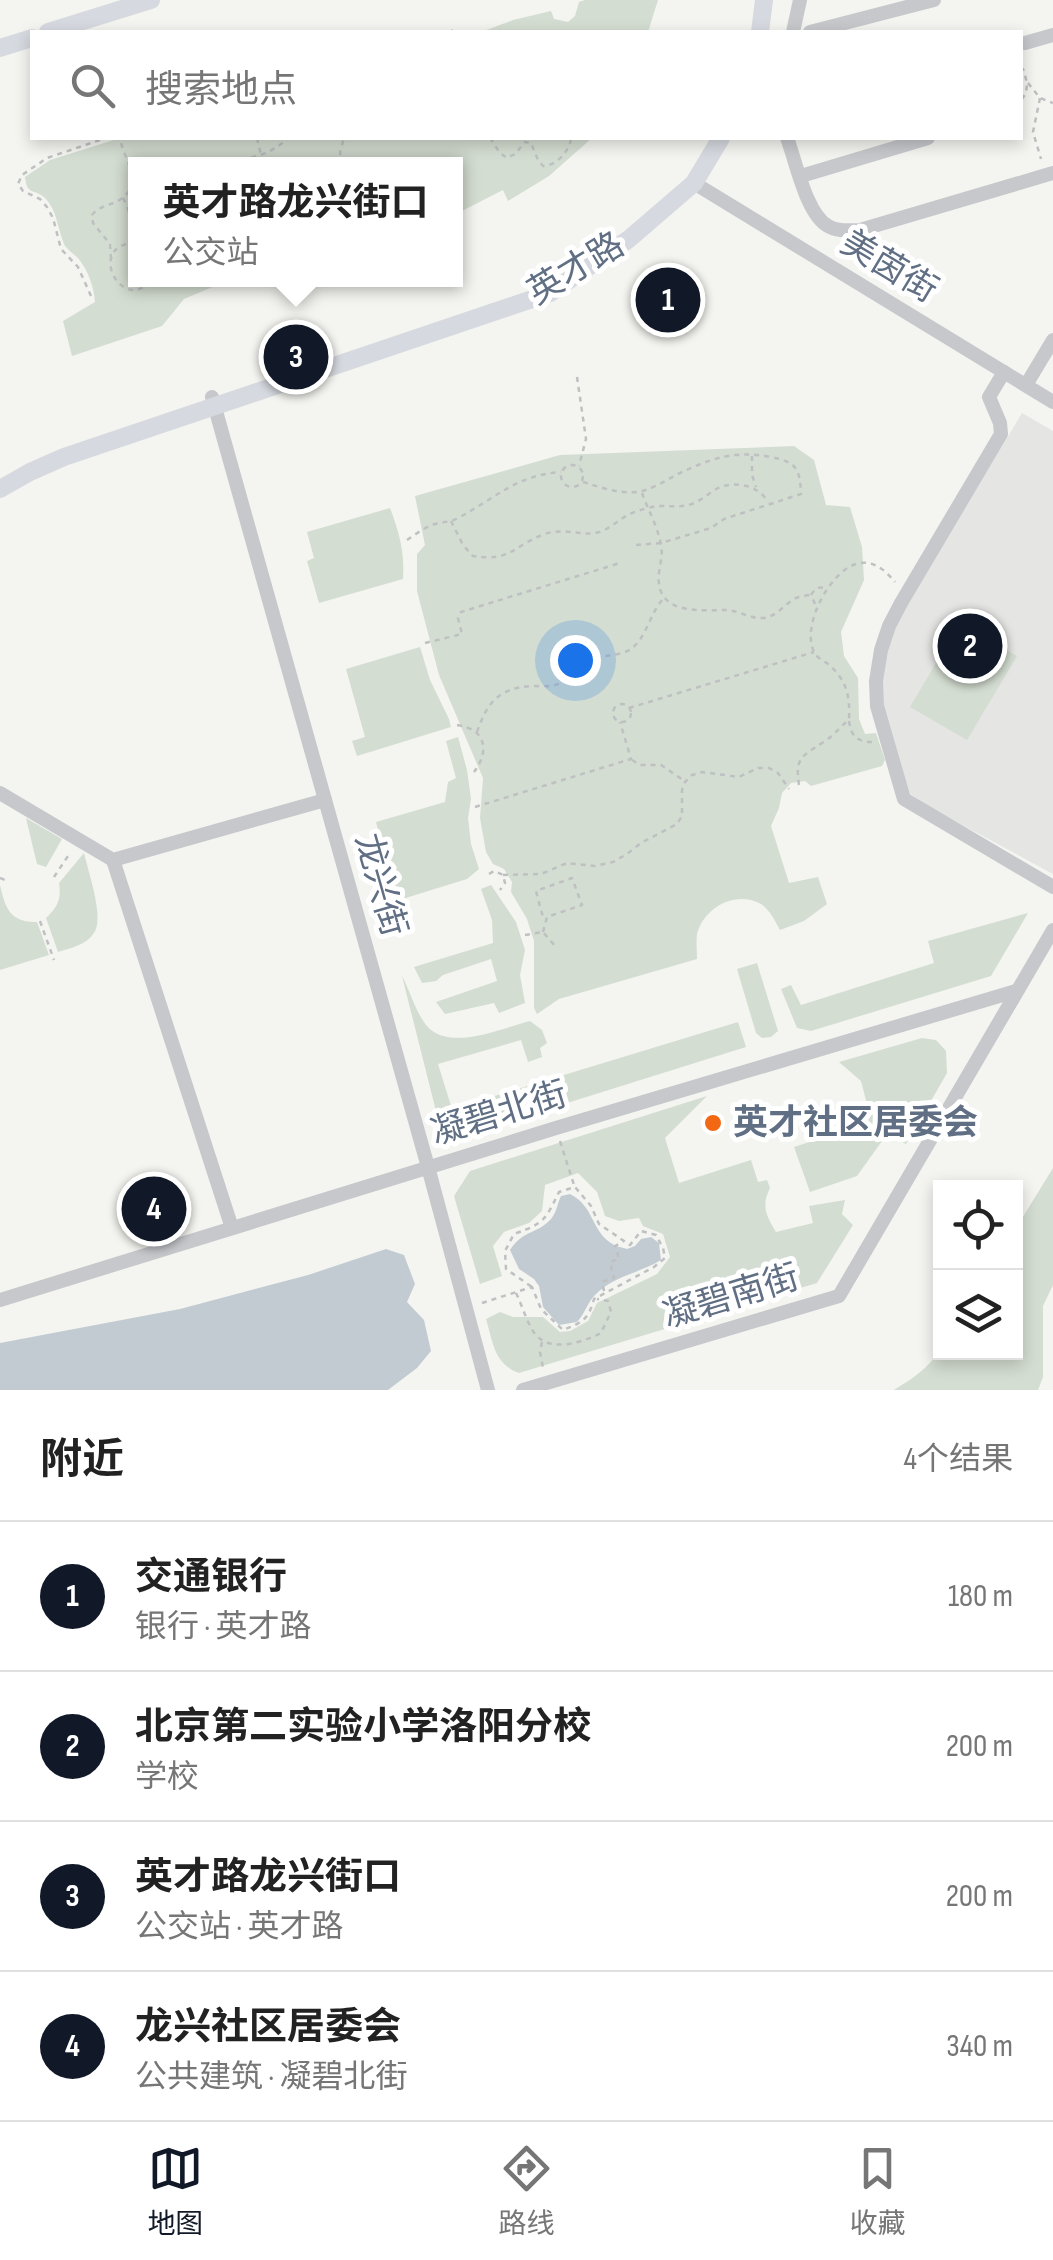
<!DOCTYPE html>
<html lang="zh">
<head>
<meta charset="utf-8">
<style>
  :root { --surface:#fff; --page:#f6f6f6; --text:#222; --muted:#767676; --line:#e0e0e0; --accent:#111827 }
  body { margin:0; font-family:"Sofia Sans Condensed","Noto Sans SC",sans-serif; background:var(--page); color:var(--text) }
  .controls { position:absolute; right:30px; bottom:30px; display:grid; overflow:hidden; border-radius:0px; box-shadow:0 5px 15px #0003 }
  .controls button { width:90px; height:90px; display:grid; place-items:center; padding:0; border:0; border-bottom:2px solid var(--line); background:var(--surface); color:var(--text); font:50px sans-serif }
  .you { position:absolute; left:575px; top:660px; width:35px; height:35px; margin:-25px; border:8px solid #fff; border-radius:50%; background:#1a73e8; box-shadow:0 0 0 15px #1a73e833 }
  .badge { display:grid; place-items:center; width:65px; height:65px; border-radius:50%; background:var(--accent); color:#fff; font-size:32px; font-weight:700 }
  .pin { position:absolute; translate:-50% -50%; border:5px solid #fff; box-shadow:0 2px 10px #0006 }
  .popup { position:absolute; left:128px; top:157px; width:335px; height:130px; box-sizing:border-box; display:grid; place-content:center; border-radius:0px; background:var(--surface); filter:drop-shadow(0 2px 8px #0005); font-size:32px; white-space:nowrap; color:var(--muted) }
  .popup b { font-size:38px; color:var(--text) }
  .popup::after { content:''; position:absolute; left:50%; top:100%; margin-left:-20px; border:20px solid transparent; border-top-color:var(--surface) }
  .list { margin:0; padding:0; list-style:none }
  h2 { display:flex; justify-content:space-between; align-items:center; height:130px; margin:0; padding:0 40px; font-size:42px }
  h2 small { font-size:32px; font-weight:400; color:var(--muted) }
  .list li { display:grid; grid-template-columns:65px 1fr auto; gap:30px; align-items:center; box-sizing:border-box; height:150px; padding:0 40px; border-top:2px solid var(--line) }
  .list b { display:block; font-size:38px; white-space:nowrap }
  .list p { margin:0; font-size:32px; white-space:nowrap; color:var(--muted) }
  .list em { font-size:32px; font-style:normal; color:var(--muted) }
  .icon { flex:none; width:55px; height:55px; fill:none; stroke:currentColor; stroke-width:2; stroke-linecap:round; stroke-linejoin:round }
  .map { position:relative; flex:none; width:1053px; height:1390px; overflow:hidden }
  .search { position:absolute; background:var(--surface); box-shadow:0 5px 15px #0003; left:30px; right:30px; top:30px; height:110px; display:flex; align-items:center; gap:25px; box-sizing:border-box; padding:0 35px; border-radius:0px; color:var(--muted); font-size:38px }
  .sheet { height:730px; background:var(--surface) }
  nav { display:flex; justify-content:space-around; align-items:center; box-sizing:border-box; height:140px; border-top:2px solid var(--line); background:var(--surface); font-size:28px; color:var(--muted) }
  nav a { display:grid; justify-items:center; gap:5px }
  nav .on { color:var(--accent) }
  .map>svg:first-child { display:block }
</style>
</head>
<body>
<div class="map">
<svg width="1053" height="1390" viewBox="0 0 1053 1390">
  <rect width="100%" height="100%" fill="#f4f5f0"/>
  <!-- built -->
  <path fill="#e5e5e4" d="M1022,413L1053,431V874L929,807L905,790L883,709V665L893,627Z"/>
  <!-- green -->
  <g fill="#d4ddd1">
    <path d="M585,0H658L648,32H481L513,20L551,11L554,19L568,22L575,16L579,2Z"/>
    <path d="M120,138H592L549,176L508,201L503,190L456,214V165H136V280H229L184,299L162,326L72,356L63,321L95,302C94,287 88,270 78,258C72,252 65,249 63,241C57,226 57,210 45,198C34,188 27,196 25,177L50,160Z"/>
    <path d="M794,446L814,460L826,505L850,507L862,547L864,580L841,632L844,656L858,678L859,719L865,734L876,733L885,760L882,766L811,786L805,781L791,783L782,793L779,808L771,826L789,883L818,877L827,904L804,921L780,930C776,922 769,909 761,904C735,890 704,908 697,934C696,942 697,951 697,959L559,999L537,1014L534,1008V941L527,919L511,892L512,882L504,869L493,864L486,852L480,818L483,778L439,675L417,591V554L425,545L415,496L560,455Z"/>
    <path d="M390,508C399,532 405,552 403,579L319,603L307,561L314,558L307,532Z"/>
    <path d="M960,623L1017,656L967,740L910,707Z"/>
    <path d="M420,647L430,680L449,719L451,727L357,756L352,741L365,737L346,669Z"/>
    <path d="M458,737L467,770L471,799L468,818L471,844L479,869L467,879L396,901L376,822L445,802L448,782L456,778L446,741Z"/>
    <path d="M26,818L62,839L46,867L37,864Z"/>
    <path d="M84,853C88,871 105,919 94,933C86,945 71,948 58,952L46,918C57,908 62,899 59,883Z"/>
    <path d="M0,885C5,906 9,923 37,922L49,955L0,970Z"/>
    <path d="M491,885L516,922L525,950L520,975L525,1003L499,1013L494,1003L445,1014L436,1002L497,981L491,959L443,975L436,981L422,983L414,967L493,943L492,920L481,889Z"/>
    <path d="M1028,913L991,976L811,1031L797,1028L781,989L791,985L801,1005L934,963L928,941Z"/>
    <path d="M757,963L778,1031L771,1037L762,1038L756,1033L737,969Z"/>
    <path d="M402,976C410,991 416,1013 427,1026C449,1052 502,1028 530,1021L542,1030L547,1043L540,1048L542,1057L528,1062L521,1040L438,1064L452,1109L738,1022L746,1047L458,1137L441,1131Z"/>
    <path d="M922,1038L936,1040L946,1051L947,1073L906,1144L887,1134L857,1176L810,1192L794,1147L855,1127L869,1112L861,1081L839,1062Z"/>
    <path d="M707,1096L665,1138L679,1183L751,1160L758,1182L767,1180L770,1188C761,1206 766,1215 776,1232L813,1223L809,1206L845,1200L842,1214L853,1225L817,1283L519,1373C494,1364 493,1342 486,1319L500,1312L513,1317H543L560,1332L570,1331L588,1321L597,1303L657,1274L670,1257L663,1234L643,1226L639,1218L619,1221L605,1216L597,1192L578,1173L545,1185L542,1211L529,1223L504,1232L493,1246L502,1276L480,1284L454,1196L470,1171Z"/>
    <path d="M1053,1168V1285L1043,1306V1377L1038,1390H894C912,1379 929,1368 940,1349V1352H1016V1228Z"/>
  </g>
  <!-- water -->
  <g fill="#c3cbd2">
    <path d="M570,1194C594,1206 591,1230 611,1243C616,1247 621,1247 627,1249L635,1246L641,1239L651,1237L659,1243L661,1260C640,1273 613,1276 595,1295C587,1303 585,1314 577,1322L559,1325L543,1307L539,1286L534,1279L519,1269L510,1250C524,1229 536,1235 551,1219C557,1212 557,1204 561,1196Z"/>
    <path d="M386,1249L404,1255L415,1284L407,1302L424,1320L431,1351L417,1368L388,1390H0V1343L180,1309L308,1275Z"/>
  </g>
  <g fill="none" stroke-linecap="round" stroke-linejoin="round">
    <!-- path -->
    <g stroke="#bfc0c2" stroke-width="2.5" stroke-dasharray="5 5" stroke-linecap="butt">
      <path d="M451,30L453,32"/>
      <path d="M1020,69H1023C1027,81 1030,91 1020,101"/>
      <path d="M1028,83L1040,98L1053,103"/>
      <path d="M1040,98L1033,132L1041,159"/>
      <path d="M257,138L261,155L267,165"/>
      <path d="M490,138L500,153L507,158L515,154L525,142L531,143L538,160L543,166C556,166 570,151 571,138H568"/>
      <path d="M212,165C240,159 267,159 288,138"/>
      <path d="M342,165L340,152L344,138"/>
      <path d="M123,198C130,210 130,222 136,234"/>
      <path d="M136,243C85,243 121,316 152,280"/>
      <path d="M111,259L110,244L93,223L92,215C100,205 111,206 121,199C145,182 123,159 120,138"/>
      <path d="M91,296L78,267L61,249L53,218L47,207L40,199L23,191L18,184L22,175L47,158L106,138"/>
      <path d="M577,377L586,439L579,466"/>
      <path d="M752,456V475L756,487"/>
      <circle cx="572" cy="476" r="11"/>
      <path d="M583,482C600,487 618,494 637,492C652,490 666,480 680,473C712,458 735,450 771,457C796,462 800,468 801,494L724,519L711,528L661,543L636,545"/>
      <path d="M642,493C648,510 658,527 661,545C664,558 657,570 659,584C663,615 703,610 725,610C739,610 749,619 763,618C777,617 784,604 796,598C799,597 808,595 811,595"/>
      <path d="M451,521L463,545L473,556C513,562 513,545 545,534C564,527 581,537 599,532C610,529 617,521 626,516C633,512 640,510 648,508C664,503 679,510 694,503C704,499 711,491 720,487C738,481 759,486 768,502"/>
      <path d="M407,540C416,534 425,527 435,524C443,522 451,522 458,518C496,498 516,475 561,472"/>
      <path d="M815,604L811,595C816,587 819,586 827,589"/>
      <path d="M425,643L462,634L458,618L461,612L620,563"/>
      <circle cx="622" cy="713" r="9"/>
      <path d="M629,708L814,652"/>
      <path d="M849,721C851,736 857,742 873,742"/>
      <path d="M457,725C486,729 490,751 474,772"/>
      <path d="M477,732C487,703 498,688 532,686C539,686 548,687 555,685C571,681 579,665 594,659C606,654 621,656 631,649C648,636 650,611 665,597"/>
      <path d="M632,760L640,765H661L683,780"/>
      <path d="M799,785C795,758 801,757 822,743C832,737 840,728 849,719C850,696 847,680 828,664C824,661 819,659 816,655C798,630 830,571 856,564C873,559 885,570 895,582"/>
      <path d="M475,807L631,759L620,722"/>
      <path d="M489,874L494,871L503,875L505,883L500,890"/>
      <path d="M503,875L541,874L567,863L595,866L613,862L627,854L641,843L677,824L682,816V790L685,782L692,775L702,772L739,777L758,768H769L778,773L789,789"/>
      <path d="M54,877L70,853"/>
      <path d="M0,878L5,880"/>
      <path d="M40,921L54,960"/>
      <path d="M543,932L547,917L582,905L572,878L536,891L542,914L547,917"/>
      <path d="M525,935L543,932L555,946"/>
      <path d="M560,1141L574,1185"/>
      <path d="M604,1291L602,1282L614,1278L610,1262L619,1259L615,1246L623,1242"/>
      <path d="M516,1293C522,1305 526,1320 533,1331C547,1354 581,1343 601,1333L611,1312L608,1301L597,1299"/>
      <path d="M482,1303L532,1287L541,1309L563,1330C583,1322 588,1320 594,1299L654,1267L665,1258L663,1248L656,1235L641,1231L630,1245L599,1224L591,1206L575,1187L559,1192C545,1220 545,1223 514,1234L505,1251L506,1269L532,1287"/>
      <path d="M542,1342L540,1352L543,1368"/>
    </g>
    <!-- street -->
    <g stroke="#c6c8cc" stroke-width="14">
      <path d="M793,32L800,0"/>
      <path d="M810,32L934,0"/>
      <path d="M1025,43L1053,35"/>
      <path d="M787,138C796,161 806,214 828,226C838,232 849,230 860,230L1053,173"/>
      <path d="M801,176L928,138"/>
      <path d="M694,183L1053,402"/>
      <path d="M1004,372L989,397L1000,423L1001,434L901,603L889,626L881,650L876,681L877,706L904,799L1053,887"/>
      <path d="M1026,385L1053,340"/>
      <path d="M212,397L428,1167L488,1390"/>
      <path d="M0,793L113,860L325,800"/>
      <path d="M113,860L232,1228"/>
      <path d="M0,1300L556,1128L1016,991"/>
      <path d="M523,1390L839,1296L1053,930"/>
    </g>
    <!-- secondary -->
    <g stroke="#d6d9df" stroke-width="18">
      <path d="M48,32L151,0"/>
      <path d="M760,32L764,0"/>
      <path d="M0,48L32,38"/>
      <path d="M0,489L30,472L64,457L550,293L629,239L694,183L721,138"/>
    </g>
  </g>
  <!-- markers -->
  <circle fill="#f26813" stroke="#fff" stroke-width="4" cx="713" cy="1123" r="10"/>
  <g text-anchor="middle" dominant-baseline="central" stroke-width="10" stroke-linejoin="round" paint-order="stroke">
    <!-- street labels -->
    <g font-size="35" fill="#616f84" stroke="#fff">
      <text transform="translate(889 267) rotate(31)">美茵街</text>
      <text transform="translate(576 269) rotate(-31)">英才路</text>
      <text transform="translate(380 885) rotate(74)">龙兴街</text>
      <text transform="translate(499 1114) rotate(-17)">凝碧北街</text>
      <text transform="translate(731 1297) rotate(-17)">凝碧南街</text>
    </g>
    <!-- poi labels -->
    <g font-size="35" font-weight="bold" fill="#616f84" stroke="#fff" text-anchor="start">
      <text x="733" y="1123">英才社区居委会</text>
    </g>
  </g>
</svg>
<div class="controls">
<button><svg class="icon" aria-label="locate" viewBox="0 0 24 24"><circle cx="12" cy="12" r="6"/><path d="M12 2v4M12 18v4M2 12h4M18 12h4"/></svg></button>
<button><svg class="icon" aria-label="layers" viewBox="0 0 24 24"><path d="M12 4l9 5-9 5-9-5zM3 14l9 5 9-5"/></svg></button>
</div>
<div class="you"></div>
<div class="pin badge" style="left:668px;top:300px">1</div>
<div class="pin badge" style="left:970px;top:646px">2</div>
<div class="pin badge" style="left:296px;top:357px">3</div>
<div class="popup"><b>英才路龙兴街口</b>公交站</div>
<div class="pin badge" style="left:154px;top:1209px">4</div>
<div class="search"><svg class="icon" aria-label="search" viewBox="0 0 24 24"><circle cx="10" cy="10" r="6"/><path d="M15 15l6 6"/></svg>搜索地点</div>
</div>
<section class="sheet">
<h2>附近<small>4个结果</small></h2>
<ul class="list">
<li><span class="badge">1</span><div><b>交通银行</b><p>银行 · 英才路</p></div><em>180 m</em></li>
<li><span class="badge">2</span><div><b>北京第二实验小学洛阳分校</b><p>学校</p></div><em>200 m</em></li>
<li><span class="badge">3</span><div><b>英才路龙兴街口</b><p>公交站 · 英才路</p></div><em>200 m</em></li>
<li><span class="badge">4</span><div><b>龙兴社区居委会</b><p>公共建筑 · 凝碧北街</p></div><em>340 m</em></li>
</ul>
</section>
<nav>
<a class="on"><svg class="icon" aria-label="map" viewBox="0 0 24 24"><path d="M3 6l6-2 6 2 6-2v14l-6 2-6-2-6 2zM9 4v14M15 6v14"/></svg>地图</a>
<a><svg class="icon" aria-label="directions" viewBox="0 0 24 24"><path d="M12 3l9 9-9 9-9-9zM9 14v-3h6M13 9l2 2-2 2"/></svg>路线</a>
<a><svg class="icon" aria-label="saved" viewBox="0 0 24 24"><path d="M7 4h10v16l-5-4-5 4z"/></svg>收藏</a>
</nav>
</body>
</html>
